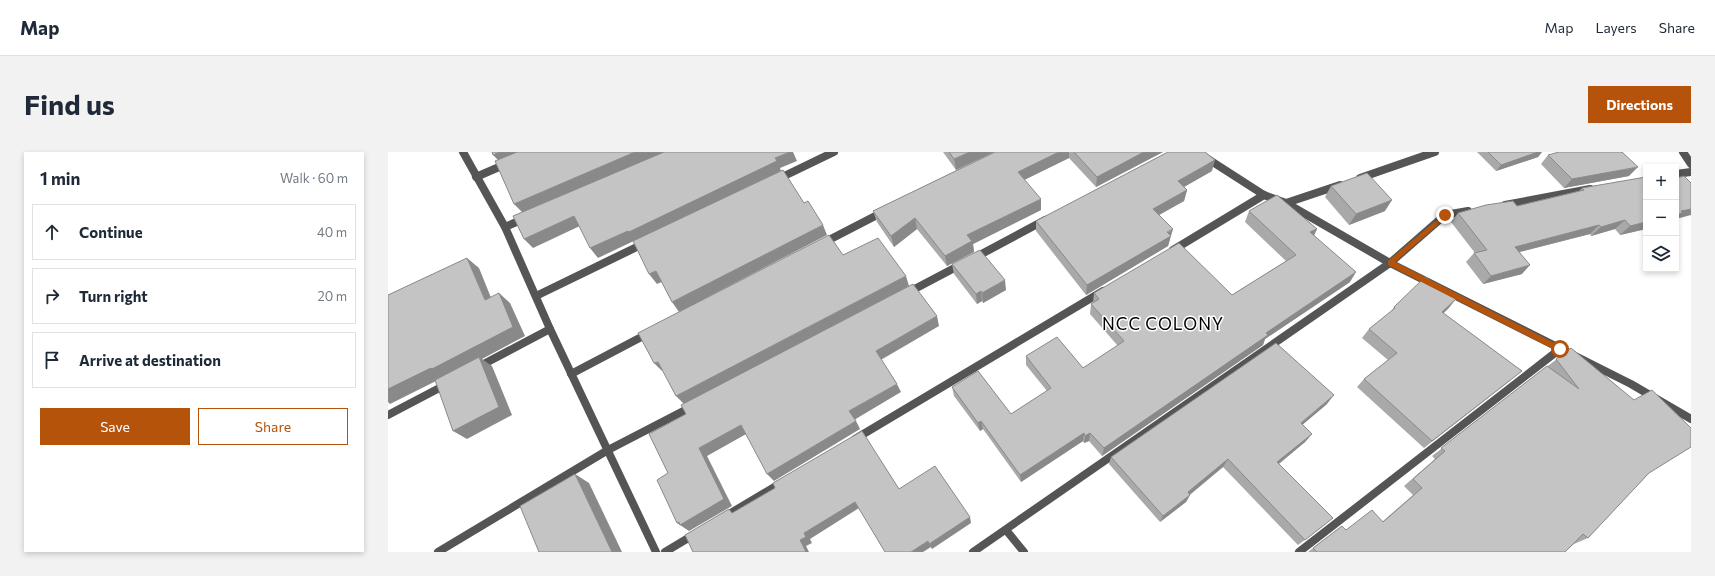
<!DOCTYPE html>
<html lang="en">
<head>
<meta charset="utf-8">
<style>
  :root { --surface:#fff; --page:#f2f2f3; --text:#1f2937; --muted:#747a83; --line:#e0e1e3; --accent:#b45309 }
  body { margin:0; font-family:Commissioner,sans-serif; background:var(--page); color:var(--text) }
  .controls { position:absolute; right:12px; top:12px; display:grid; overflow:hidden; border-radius:0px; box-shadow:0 2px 6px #0003 }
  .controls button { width:36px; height:36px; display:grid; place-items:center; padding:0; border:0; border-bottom:1px solid var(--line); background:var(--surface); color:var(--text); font:20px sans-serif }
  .stop { position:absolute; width:12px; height:12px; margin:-9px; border:3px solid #b45309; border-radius:50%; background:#fff }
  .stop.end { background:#b45309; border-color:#fff; box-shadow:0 1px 4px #0008 }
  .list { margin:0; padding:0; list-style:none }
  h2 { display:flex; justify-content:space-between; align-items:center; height:52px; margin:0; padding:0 16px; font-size:17px }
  h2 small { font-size:13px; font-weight:400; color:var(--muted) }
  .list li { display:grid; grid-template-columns:26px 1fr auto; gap:12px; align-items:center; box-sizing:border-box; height:56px; margin:0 8px 8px; padding:0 8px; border:1px solid var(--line); border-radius:0px }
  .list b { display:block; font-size:15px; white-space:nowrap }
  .list em { font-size:13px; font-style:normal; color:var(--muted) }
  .actions { display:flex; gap:8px; padding:12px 16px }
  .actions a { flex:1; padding:9px 0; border:1px solid var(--accent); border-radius:0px; text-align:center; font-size:14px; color:var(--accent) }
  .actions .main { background:var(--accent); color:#fff }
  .icon { flex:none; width:22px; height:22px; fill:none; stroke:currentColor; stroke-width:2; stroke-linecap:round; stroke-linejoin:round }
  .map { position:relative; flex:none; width:1303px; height:400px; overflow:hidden; border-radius:0px }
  header { display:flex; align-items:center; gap:24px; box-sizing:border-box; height:56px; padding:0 20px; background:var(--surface); border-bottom:1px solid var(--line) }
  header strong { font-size:19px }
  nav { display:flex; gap:22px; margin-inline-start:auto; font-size:14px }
  .intro { display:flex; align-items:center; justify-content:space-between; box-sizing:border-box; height:96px; padding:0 24px }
  h1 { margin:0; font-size:28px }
  .button { padding:10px 18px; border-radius:0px; background:var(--accent); color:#fff; font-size:14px; font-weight:700 }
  main { display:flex; gap:24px; padding:0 24px }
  aside { flex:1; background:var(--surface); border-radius:0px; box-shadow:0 2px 6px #0003 }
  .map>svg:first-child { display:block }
</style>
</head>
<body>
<header>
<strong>Map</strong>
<nav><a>Map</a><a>Layers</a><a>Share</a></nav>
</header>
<div class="intro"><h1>Find us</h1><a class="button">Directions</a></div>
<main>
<aside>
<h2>1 min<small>Walk · 60 m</small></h2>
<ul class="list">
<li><svg class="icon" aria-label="ahead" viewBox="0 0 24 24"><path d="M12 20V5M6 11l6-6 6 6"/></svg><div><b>Continue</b></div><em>40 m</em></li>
<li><svg class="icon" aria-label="right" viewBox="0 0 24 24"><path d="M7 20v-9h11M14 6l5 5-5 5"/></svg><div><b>Turn right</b></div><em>20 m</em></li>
<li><svg class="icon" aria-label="arrive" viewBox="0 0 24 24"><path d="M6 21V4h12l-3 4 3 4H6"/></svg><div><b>Arrive at destination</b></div></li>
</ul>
<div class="actions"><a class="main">Save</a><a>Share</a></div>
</aside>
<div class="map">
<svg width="1303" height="400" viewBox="0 0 1303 400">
  <rect width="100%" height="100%" fill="#fff"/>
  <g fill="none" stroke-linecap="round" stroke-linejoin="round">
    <!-- street -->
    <g stroke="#555" stroke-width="8">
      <path d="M75,0L117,75L162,177L268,400"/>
      <path d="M809,0L876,43L898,51L1002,111L1243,232L1303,267"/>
      <path d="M1295,0L1303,12"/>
      <path d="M1288,22L1303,20"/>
      <path d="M88,25L118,12"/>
      <path d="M972,26L1047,0"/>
      <path d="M390,27L446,0"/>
      <path d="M898,51L952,33"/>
      <path d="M1117,53L1202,37"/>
      <path d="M117,75L138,66"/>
      <path d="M435,91L495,60"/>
      <path d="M785,98L876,43"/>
      <path d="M586,106L657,68"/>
      <path d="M519,141L574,112"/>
      <path d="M148,144L257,91"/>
      <path d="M90,215L162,177"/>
      <path d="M183,222L261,181"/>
      <path d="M0,263L59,232"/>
      <path d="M467,287L715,139"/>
      <path d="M336,365L395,330"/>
      <path d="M618,378L636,400"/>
      <path d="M50,400L220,298L305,254"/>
      <path d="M277,400L307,382"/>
      <path d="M585,400L1002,111L1057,63L1080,59"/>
      <path d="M911,400L1172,197"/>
    </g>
  </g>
  <!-- wall -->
  <g fill="#a9a9a9">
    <path d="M555,0H606L568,18Z"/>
    <path d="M607,0H775L708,35L681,6L636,28L653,58L585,92L586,100L559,114L529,77L506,95L489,70L485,59Z"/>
    <path d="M1089,0H1154L1150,5L1108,19Z"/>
    <path d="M1160,3L1241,24L1176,36L1153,12Z"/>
    <path d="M824,19L796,35L799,38L796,49L771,63L782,87L780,94L698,143L648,79V69Z"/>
    <path d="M943,34L997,59L961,73L937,45Z"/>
    <path d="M1194,36L1258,77L1232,83L1227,77L1203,84L1202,82L1132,100L1134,122L1095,132L1078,110L1086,101H1087L1063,70L1070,61L1129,54L1191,39Z"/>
    <path d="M861,59L929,77L926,83L962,130L877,187L875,193L714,304L701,289L696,291L695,289L633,330L595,277L592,279L566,244L564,235L623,262L659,239L638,213V204L695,216L730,194L702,162L703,152L705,151L706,141L844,143L898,109L857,70Z"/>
    <path d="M564,112L618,138L595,151L594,149L589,152L566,122Z"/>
    <path d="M1068,147L1055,161L1123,228L1036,296L969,235L976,227L1000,208L974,186L981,177L1003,160L1006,155Z"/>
    <path d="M1183,196L1261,321L1200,386L1186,392L1177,400H920L954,374L958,378L995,369L1025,343L1016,334L1047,307L1044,304Z"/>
    <path d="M939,252L914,273L924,282L917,290L891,312L938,372L910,393L835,315L802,343L798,350L772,370L721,312L723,305Z"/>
  </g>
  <!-- shaded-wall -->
  <g fill="#898989">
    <path d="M112,0H133L111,9L105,3Z"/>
    <path d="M247,0H277L135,61L126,52Z"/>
    <path d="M402,0H405L409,9L392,16L393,19L210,106L202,96L387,6Z"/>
    <path d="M582,0H606L568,18L566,7Z"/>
    <path d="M671,0H681V6L630,31V20Z"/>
    <path d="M756,0H775L708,35L709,25Z"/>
    <path d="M1150,0H1154L1150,5L1108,19L1113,13Z"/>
    <path d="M827,8L824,19L787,40L790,29Z"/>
    <path d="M1250,15L1241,24L1176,36L1184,27Z"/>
    <path d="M799,38L796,49L762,68L765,57Z"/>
    <path d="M653,47V58L585,92L586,100L559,114L557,104L579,83Z"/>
    <path d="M1004,48L997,59L961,73L968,62Z"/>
    <path d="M1303,57V63L1288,67V63L1293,59Z"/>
    <path d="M186,64L194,73L145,96L136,87Z"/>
    <path d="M527,66L529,77L506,95L503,84Z"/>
    <path d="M1237,68L1227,77L1203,84L1213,75Z"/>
    <path d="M1258,70V77L1232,83L1242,74Z"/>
    <path d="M435,73L439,83L291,160L284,150Z"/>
    <path d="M1211,73L1202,82L1119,103L1127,95Z"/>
    <path d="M785,77L780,94L698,143L699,133Z"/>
    <path d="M929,77L924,88L922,80Z"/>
    <path d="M79,106L91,116L108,158L97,148Z"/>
    <path d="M1142,113L1134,122L1095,132L1103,124Z"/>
    <path d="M268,119L276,129L269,132L261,122Z"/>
    <path d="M968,120L962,130L877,187L875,193L714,304L716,296L878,181Z"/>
    <path d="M518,124L521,134L296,252L288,244Z"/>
    <path d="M617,128L618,138L595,151L594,141Z"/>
    <path d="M593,139L594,149L589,152L588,142Z"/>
    <path d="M111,141L122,151L137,184L94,207L104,214L124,263L79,287L65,279L56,225L2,252L0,250V237Z"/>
    <path d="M1068,147L1060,157L1046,170L1054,160Z"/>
    <path d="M549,164L551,174L491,209L488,199Z"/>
    <path d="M270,210L277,218L274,219L266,211Z"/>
    <path d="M509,232L513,240L466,268L461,259Z"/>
    <path d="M946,243L939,252L907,279L913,271Z"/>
    <path d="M468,269L472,277L386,329L379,322Z"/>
    <path d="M593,269L595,277L592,279L590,271Z"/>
    <path d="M353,273L360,281L319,304L344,354L301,379L289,371L311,296Z"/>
    <path d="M696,281L695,289L633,330L632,323Z"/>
    <path d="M702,281L701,289L696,291L697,284Z"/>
    <path d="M924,282L917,290L883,318L889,310Z"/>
    <path d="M840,307L835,315L796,347L800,340Z"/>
    <path d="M187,322L201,331L234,400H224Z"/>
    <path d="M802,343L798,350L772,370L775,364Z"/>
    <path d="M467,350L471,356L422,387L424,391L418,394L421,400H418L412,388L416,381Z"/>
    <path d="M582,365L583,371L544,397L541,392Z"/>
    <path d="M540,389L543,395L535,400H523Z"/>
  </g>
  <!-- building -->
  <g fill="#c4c4c4" stroke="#898989">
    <path d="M104,0H112L105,3Z"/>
    <path d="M129,0H247L126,52L107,9Z"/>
    <path d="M276,0H402L387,6L389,9L241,80L240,79L202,96L186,64L136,87L125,64Z"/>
    <path d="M561,0H582L566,7Z"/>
    <path d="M607,0H671L630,20L653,47L579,83L584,89L557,104L527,66L503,84L485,59Z"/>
    <path d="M686,0H756L709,25Z"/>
    <path d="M780,0H817L827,8L790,29L799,38L765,57L785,77L779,80L783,84L699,133L648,69Z"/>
    <path d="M1100,0H1150L1113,13Z"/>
    <path d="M1171,0H1234L1250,15L1184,27L1160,3Z"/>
    <path d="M395,18L416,51L420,49L435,73L284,150L268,119L261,122L245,89Z"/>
    <path d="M979,21L1004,48L968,62L943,34Z"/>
    <path d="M1296,24L1303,31V57L1293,59L1295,61L1288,63V26Z"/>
    <path d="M1258,25V70L1242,74L1237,68L1213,75L1211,73L1127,95L1142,113L1103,124L1086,101L1099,98L1070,61L1098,53L1125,49L1129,54L1196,38L1194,36Z"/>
    <path d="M889,43L929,77L922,80L968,120L878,181L880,183L716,296L702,281L697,284L696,281L632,323L593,269L590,271L564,235L590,219L623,262L663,236L638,204L669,185L695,216L736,189L703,152L711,147L706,141L791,91L844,143L908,103L861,59Z"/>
    <path d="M441,83L455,103L490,86L518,124L288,244L270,210L266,211L250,181Z"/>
    <path d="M592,98L617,128L594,141L593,139L588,142L564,112Z"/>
    <path d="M79,106L97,148L111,141L125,175L44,217L43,216L0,237V143Z"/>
    <path d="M1037,125L1068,147L1054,160L1134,219L1044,289L976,227L1009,201L981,177L1007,156L1006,155Z"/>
    <path d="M525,132L549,164L488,199L509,232L461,259L468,269L379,322L353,273L311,296L336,347L292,373L291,370L289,371L269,328L280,321L261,282L298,262L293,253Z"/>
    <path d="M888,191L946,243L913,271L924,282L889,310L945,366L917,388L840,307L800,340L802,343L775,364L723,305Z"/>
    <path d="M1183,196L1246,248L1264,238L1303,276V295L1261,321L1200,386L1195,382L1177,400H929L925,396L954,374L958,378L984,358L995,370L1034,336L1025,327L1057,299L1053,296L1159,214L1191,237L1168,207Z"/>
    <path d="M91,205L111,255L65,279L47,228Z"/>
    <path d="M474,279L511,337L547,314L582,365L541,392L540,389L523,400H497L467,350L416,381L418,385L412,388L418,400H305L297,383L341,357L344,361L387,336L385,331Z"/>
    <path d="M187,322L224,400H151L132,354Z"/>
  </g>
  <!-- route -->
  <path fill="#b45309" d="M1057,61L1059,62V65L1007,110L1174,195V199H1169L1000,113V109Z"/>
  <g text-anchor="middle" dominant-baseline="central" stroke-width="3" stroke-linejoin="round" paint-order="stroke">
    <!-- quarter labels -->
    <g font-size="17" letter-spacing="1" fill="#000" stroke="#fff">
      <text x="775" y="171">NCC COLONY</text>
    </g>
  </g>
</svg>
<div class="controls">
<button>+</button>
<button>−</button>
<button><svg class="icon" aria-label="layers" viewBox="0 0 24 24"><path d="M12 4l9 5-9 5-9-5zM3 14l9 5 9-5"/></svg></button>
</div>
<div class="stop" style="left:1172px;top:197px"></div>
<div class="stop end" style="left:1057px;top:63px"></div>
</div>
</main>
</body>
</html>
